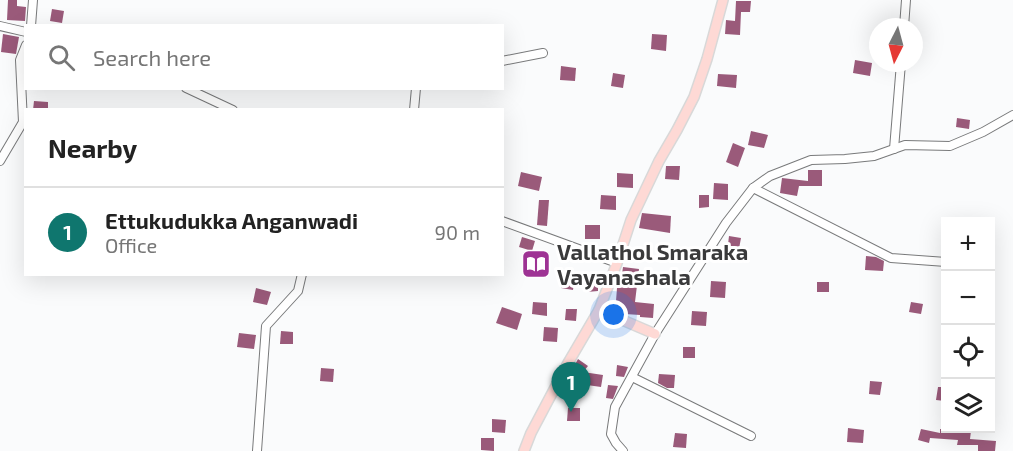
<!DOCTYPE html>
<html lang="en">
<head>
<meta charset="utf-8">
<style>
  :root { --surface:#fff; --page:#f2f2f2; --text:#222; --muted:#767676; --line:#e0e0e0; --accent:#0f766e }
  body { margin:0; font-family:"Exo 2",sans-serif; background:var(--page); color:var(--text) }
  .controls { position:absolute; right:18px; bottom:18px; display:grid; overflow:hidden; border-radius:0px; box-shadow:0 6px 24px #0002 }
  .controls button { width:54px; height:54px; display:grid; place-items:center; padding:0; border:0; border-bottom:2px solid var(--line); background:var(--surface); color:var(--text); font:30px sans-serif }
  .compass { position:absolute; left:869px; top:18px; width:54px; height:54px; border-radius:50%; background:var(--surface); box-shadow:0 6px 24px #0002; rotate:186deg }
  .you { position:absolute; left:614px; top:315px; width:21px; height:21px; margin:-15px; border:4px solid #fff; border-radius:50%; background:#1a73e8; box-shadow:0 0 0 9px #1a73e833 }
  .badge { display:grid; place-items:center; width:39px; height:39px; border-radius:50%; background:var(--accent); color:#fff; font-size:20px; font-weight:700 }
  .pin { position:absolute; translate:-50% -50px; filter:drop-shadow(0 2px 3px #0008) }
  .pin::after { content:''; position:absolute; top:32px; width:21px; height:18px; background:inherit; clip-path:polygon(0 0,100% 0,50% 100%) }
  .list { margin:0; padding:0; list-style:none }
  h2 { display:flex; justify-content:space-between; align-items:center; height:78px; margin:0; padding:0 24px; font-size:26px }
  h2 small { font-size:20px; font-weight:400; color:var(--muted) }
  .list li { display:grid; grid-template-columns:39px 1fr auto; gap:18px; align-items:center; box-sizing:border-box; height:90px; padding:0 24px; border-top:2px solid var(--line) }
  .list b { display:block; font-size:22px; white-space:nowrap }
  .list p { margin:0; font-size:20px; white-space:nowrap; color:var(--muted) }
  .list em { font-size:20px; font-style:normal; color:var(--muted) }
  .icon { flex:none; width:33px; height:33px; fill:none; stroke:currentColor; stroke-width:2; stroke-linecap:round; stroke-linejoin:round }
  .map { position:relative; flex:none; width:1013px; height:451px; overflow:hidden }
  .search { position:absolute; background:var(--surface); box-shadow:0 6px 24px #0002; left:24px; top:24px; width:480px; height:66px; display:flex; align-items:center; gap:15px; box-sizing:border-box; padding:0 21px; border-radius:0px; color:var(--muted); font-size:22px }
  .panel { position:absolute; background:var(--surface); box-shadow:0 6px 24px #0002; left:24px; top:108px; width:480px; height:168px; border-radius:0px }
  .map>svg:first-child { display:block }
</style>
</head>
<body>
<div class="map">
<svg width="1013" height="451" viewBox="0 0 1013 451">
  <rect width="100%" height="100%" fill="#fafbfc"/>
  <!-- building -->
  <g fill="#9a5a7a">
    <path d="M8,0H17V6L26,7L25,21L7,20Z"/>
    <path d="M736,1H751L750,12H741L740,35L725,34L726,20L735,21Z"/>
    <path d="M52,9L64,11L62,23L50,21Z"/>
    <path d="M3,34L19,37L16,54L1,52Z"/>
    <path d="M652,34L667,35L666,51L651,49Z"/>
    <path d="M855,60L872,63L870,76L853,73Z"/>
    <path d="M561,66L576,68L575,81L560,80Z"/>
    <path d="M613,73L625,75L623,88L611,86Z"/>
    <path d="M718,74L737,75L736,88L717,86Z"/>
    <path d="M34,101L48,102V110H33Z"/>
    <path d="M957,118L970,120L969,129L956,127Z"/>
    <path d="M751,131L768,135L764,148L748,145Z"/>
    <path d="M733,143L745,148L738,167L726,162Z"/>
    <path d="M666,166H680L679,180L665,179Z"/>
    <path d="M808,170H822V186H799L797,196L780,193L782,178L808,181Z"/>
    <path d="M521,172L542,177L539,191L518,186Z"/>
    <path d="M617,173L633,174V188L617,187Z"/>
    <path d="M714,183L728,184V200L713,199Z"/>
    <path d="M601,195L616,196V210L600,209Z"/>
    <path d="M699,195H709V207L699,208Z"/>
    <path d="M539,200H549L547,226L537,225Z"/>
    <path d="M642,213L671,216L670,233L639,228Z"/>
    <rect x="585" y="225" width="15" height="14"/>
    <path d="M729,236L741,238L738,254L727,253Z"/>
    <path d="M522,237L535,241L532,251L519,247Z"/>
    <path d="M866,256L876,257L884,261L883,271L865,270Z"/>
    <path d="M529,260L546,262L544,275L527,273Z"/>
    <path d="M623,267L639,269L635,302L654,304L653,318L640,317V315L625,314L624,311L613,309V301H616L617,288H620Z"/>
    <path d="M562,273L575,274L573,290L561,288Z"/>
    <path d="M598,278V291L587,292V279Z"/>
    <path d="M711,281L726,282L725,298L710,297Z"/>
    <rect x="817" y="282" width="12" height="10"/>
    <path d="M256,288L271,292L267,305L253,302Z"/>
    <path d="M533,302L547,303V316L532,314Z"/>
    <path d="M911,302L923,304L921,314L909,312Z"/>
    <path d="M502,307L522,314L517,330L496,323Z"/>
    <path d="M566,309H577L576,321L565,320Z"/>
    <path d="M692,311L707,312L706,326L691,325Z"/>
    <path d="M544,327L558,328L557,342L543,341Z"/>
    <path d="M281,331L293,332V344H280Z"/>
    <path d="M239,333L256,335L254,349L237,347Z"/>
    <rect x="683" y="347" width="12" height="11"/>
    <path d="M578,359L588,366L583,372L603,375L601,387L580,384L568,377Z"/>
    <path d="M617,365L628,367L624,377L616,376Z"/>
    <path d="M321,368L334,369L333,382L320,381Z"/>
    <path d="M659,374L675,375L674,388H667L658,383Z"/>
    <path d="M870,381L882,382L880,395L869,394Z"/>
    <path d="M608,385L618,386L613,399L606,398Z"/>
    <path d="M938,387H945V401L936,400Z"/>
    <path d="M568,408H580V421H567Z"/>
    <path d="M492,419L506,420L505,433L492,432Z"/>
    <path d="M848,428L864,430L863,443L847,442Z"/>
    <path d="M921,429L940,433V429L971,431L970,439L996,441L995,451H978V445H957L958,440L930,438L929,443L918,440Z"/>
    <path d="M675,433L687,434L686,448L673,447Z"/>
    <path d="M481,438H494V451L481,450Z"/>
  </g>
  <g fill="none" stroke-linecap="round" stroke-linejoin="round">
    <!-- minor casing -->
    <g stroke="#797a7b" stroke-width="10">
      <g id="minor">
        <path d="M0,26L26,32"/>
        <path d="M31,26L33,0"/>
        <path d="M904,27L906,0"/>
        <path d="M502,61L543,53"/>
        <path d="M186,88L233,110"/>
        <path d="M414,110L416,88"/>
        <path d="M894,149L901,63"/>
        <path d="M0,161L23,122L20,60L26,45"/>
        <path d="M753,188L891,258L946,262"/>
        <path d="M502,221L617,263"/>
        <path d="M632,377L751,436"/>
        <path d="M257,451L266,326L298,291L302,274"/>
        <path d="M623,451L616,443L611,434L615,407L655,334L726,223L753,188L770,176L811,160L845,159L874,156L905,145L950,146L983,132L1013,115"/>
      </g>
    </g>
    <!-- major casing -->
    <g stroke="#d8d8d8" stroke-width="12">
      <g id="major">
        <path d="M599,310L655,334"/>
        <path d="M524,451L531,433L568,363L599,310L617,263L631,220L659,161L677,130L694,97L707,59L723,0"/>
      </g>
    </g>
    <!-- minor -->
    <use href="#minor" stroke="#fff" stroke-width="8"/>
    <!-- major -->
    <use href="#major" stroke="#fed9d5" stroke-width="9"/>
  </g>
  <!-- icons -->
  <defs>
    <g id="library-square" transform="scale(1.5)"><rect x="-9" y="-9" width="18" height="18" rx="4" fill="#9e3394" stroke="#fff"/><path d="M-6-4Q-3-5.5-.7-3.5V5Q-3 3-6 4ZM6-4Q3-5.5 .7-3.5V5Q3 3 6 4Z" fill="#fff"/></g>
  </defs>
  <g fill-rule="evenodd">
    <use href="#library-square" x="536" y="264"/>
  </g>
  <g text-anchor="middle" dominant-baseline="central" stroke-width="6" stroke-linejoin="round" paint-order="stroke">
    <!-- poi labels -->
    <g font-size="22" font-weight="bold" fill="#3a3a3b" stroke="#fff" text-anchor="start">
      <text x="557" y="251">Vallathol Smaraka<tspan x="557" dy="25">Vayanashala</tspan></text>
    </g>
  </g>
</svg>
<div class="controls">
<button>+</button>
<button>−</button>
<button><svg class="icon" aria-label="locate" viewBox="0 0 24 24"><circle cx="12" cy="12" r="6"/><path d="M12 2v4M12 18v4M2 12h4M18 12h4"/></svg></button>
<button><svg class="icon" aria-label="layers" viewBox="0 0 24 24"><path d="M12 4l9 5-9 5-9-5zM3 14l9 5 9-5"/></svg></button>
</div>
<svg class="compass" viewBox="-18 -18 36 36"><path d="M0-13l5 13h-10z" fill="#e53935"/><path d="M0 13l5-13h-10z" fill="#767676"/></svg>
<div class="you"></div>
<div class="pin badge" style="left:571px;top:412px">1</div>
<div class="search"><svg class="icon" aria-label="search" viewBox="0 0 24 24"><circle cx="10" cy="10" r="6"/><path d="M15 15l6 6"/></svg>Search here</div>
<section class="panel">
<h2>Nearby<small></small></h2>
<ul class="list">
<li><span class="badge">1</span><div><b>Ettukudukka Anganwadi</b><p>Office</p></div><em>90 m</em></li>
</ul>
</section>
</div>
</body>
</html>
